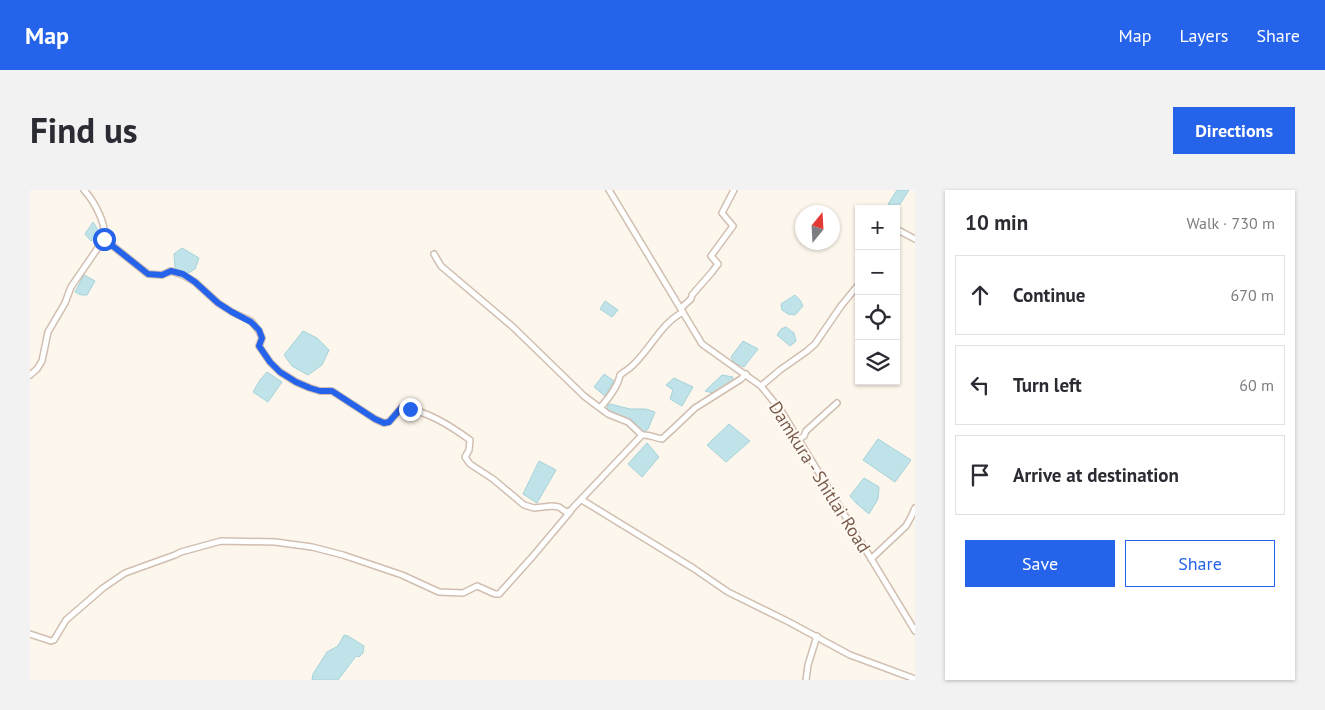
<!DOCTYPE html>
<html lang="en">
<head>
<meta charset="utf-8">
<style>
  :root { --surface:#fff; --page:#f2f2f3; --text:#2b2b33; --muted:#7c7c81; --line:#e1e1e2; --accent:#2563eb }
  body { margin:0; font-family:"PT Sans",sans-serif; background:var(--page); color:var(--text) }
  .controls { position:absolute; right:15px; top:15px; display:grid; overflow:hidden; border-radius:0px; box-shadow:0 1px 4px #0004 }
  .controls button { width:45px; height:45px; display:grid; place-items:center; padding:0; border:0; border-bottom:1px solid var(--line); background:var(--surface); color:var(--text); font:25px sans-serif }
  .compass { position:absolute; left:765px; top:15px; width:45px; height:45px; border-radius:50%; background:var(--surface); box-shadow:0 1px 4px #0004; rotate:18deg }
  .stop { position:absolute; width:15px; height:15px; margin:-11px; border:4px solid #2563eb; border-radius:50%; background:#fff }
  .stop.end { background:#2563eb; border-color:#fff; box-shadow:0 1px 5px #0008 }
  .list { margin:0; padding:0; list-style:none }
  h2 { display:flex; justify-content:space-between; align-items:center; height:65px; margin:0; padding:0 20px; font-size:21px }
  h2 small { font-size:16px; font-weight:400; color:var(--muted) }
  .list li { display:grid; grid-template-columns:32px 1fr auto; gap:15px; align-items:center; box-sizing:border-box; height:80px; margin:0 10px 10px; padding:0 10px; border:1px solid var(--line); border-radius:0px }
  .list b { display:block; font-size:19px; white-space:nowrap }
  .list em { font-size:16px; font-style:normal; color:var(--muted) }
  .actions { display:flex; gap:10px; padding:15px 20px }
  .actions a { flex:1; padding:11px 0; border:1px solid var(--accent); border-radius:0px; text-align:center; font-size:18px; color:var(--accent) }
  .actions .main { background:var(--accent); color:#fff }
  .icon { flex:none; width:28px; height:28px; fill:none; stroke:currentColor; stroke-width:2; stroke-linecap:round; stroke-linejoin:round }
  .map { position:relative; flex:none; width:885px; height:490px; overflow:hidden; border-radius:0px }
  header { display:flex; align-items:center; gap:30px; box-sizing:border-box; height:70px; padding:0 25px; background:var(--accent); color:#fff }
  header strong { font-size:24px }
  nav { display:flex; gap:28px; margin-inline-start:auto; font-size:18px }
  .intro { display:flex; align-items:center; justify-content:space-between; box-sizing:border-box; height:120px; padding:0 30px }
  h1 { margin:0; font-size:35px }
  .button { padding:12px 22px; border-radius:0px; background:var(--accent); color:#fff; font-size:18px; font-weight:700 }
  main { display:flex; gap:30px; padding:0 30px }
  aside { flex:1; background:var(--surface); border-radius:0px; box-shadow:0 1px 4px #0004 }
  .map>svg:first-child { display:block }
</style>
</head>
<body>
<header>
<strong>Map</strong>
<nav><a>Map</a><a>Layers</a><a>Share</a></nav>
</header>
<div class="intro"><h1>Find us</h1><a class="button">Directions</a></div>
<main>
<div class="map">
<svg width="885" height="490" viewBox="0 0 885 490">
  <rect width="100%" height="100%" fill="#fdf6ec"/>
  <!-- water -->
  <g fill="#bfe3e8" stroke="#a5d3da">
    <path d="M867,0H879L867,19L858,14Z"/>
    <path d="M63,32L72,46L61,51L55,44Z"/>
    <path d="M152,58L169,68L165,79L157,84L145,78L144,64Z"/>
    <path d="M54,85L65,91L57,105H51L45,102Z"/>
    <path d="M765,105L770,110L773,116L765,125L758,124L752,120L751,114Z"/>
    <path d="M575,111L588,120L582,127L570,119Z"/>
    <path d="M756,137L764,143L766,151L760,156L747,145L751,139Z"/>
    <path d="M273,141L287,148L299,160L292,175L278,185L262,176L254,165Z"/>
    <path d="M713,151L728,159L714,177L704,173L701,167Z"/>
    <path d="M237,182L252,192L238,212L223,202L230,190Z"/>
    <path d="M574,184L584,191L575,206L564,197Z"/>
    <path d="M692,185L703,187V191L683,203L675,201Z"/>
    <path d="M644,188L663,197L652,216L640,209L643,200L636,195Z"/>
    <path d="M580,214L600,219H616L625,222L618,239L613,242L602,230L577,220L578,215Z"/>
    <path d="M699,234L720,251L696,272L677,255Z"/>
    <path d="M848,249L881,270L865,292L833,270Z"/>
    <path d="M617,253L629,267L612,287L598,274Z"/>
    <path d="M509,271L526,280L507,313L493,304Z"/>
    <path d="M834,288L849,297L848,309L839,324L826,313L820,306Z"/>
    <path d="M314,445L318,446L334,456L333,463L329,467L326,466L308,490H282L283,484L297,462L308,456Z"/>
  </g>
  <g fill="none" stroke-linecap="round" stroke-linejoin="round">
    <!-- minor casing -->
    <g stroke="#d1beb0" stroke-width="8">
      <g id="minor">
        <path d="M579,0L672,154L731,196L752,222L885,441"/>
        <path d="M866,42L868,40L885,49"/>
        <path d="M74,49L118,84L132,85L141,81L153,85L165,92L188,113L202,122L221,131L229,141L232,148L229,156L240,172L250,182L266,192L280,198L290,201H302L345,229L354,233L359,232L372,217C398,222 418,234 440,250L439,260L435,267L440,274L463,289L494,315L504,318L522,316L529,317L536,322L540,321L612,245C620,244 624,248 632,249L644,238L665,218L711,189L716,184"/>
        <path d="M404,64L411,76L483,137L554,206L578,224L598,232L612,245"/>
        <path d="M651,118L661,109L662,105L682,82L688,74L681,66L703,36L692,23L704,0"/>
        <path d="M0,185L7,179L12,171L18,142L35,113L41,97L74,49C77,34 64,11 54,0"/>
        <path d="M731,196L750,180L777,161L785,154L811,116L829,94"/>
        <path d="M570,218C578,209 588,197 590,185C595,181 601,178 605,173C622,156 632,133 653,122"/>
        <path d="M768,250L774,246L776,241L807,213"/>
        <path d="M552,310L663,378L698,402L759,432L820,465L885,489"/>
        <path d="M841,369L876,336L881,327L885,318"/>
        <path d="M0,444L21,451L24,450L36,430L73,398L95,383L145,365L151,362L191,351L245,352L282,357L313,365L372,385L409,402L433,403L447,396L465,404H469L503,366L540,322"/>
        <path d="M776,490L778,475L787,446"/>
      </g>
    </g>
    <!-- minor -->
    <use href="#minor" stroke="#fff" stroke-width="5"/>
  </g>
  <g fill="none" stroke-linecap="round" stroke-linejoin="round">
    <!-- route -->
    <path stroke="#2563eb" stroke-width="6" d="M74,49L118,84L132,85L141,81L153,84L165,92L188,113L202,122L221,132L229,140L232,148L229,156L240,172L250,182L266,192L280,198L290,201H302L345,229L354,233L359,232L372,217L380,219"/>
  </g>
  <g text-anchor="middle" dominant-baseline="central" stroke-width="4" stroke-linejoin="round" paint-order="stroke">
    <!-- street labels -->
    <g font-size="18" fill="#7a5c4d" stroke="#fffaf3">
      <text transform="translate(790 287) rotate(58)">Damkura - Shitlai Road</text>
    </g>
  </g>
</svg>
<div class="controls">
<button>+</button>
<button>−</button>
<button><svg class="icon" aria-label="locate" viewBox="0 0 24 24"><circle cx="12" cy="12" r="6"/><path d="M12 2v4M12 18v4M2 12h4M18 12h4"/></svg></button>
<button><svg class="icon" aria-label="layers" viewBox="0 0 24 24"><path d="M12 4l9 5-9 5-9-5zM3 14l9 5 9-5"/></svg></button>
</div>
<svg class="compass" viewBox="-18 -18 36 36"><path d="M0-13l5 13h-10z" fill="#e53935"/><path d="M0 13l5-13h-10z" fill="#7c7c81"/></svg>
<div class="stop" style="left:74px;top:49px"></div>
<div class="stop end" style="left:380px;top:219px"></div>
</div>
<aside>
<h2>10 min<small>Walk · 730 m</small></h2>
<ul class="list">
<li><svg class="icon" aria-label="ahead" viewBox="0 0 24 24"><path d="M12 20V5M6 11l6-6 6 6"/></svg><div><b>Continue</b></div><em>670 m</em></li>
<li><svg class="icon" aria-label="left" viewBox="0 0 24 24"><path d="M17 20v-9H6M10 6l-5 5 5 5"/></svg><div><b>Turn left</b></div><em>60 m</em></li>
<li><svg class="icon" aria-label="arrive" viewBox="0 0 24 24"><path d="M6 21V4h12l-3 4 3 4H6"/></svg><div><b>Arrive at destination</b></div></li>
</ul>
<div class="actions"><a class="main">Save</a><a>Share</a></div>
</aside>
</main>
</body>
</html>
